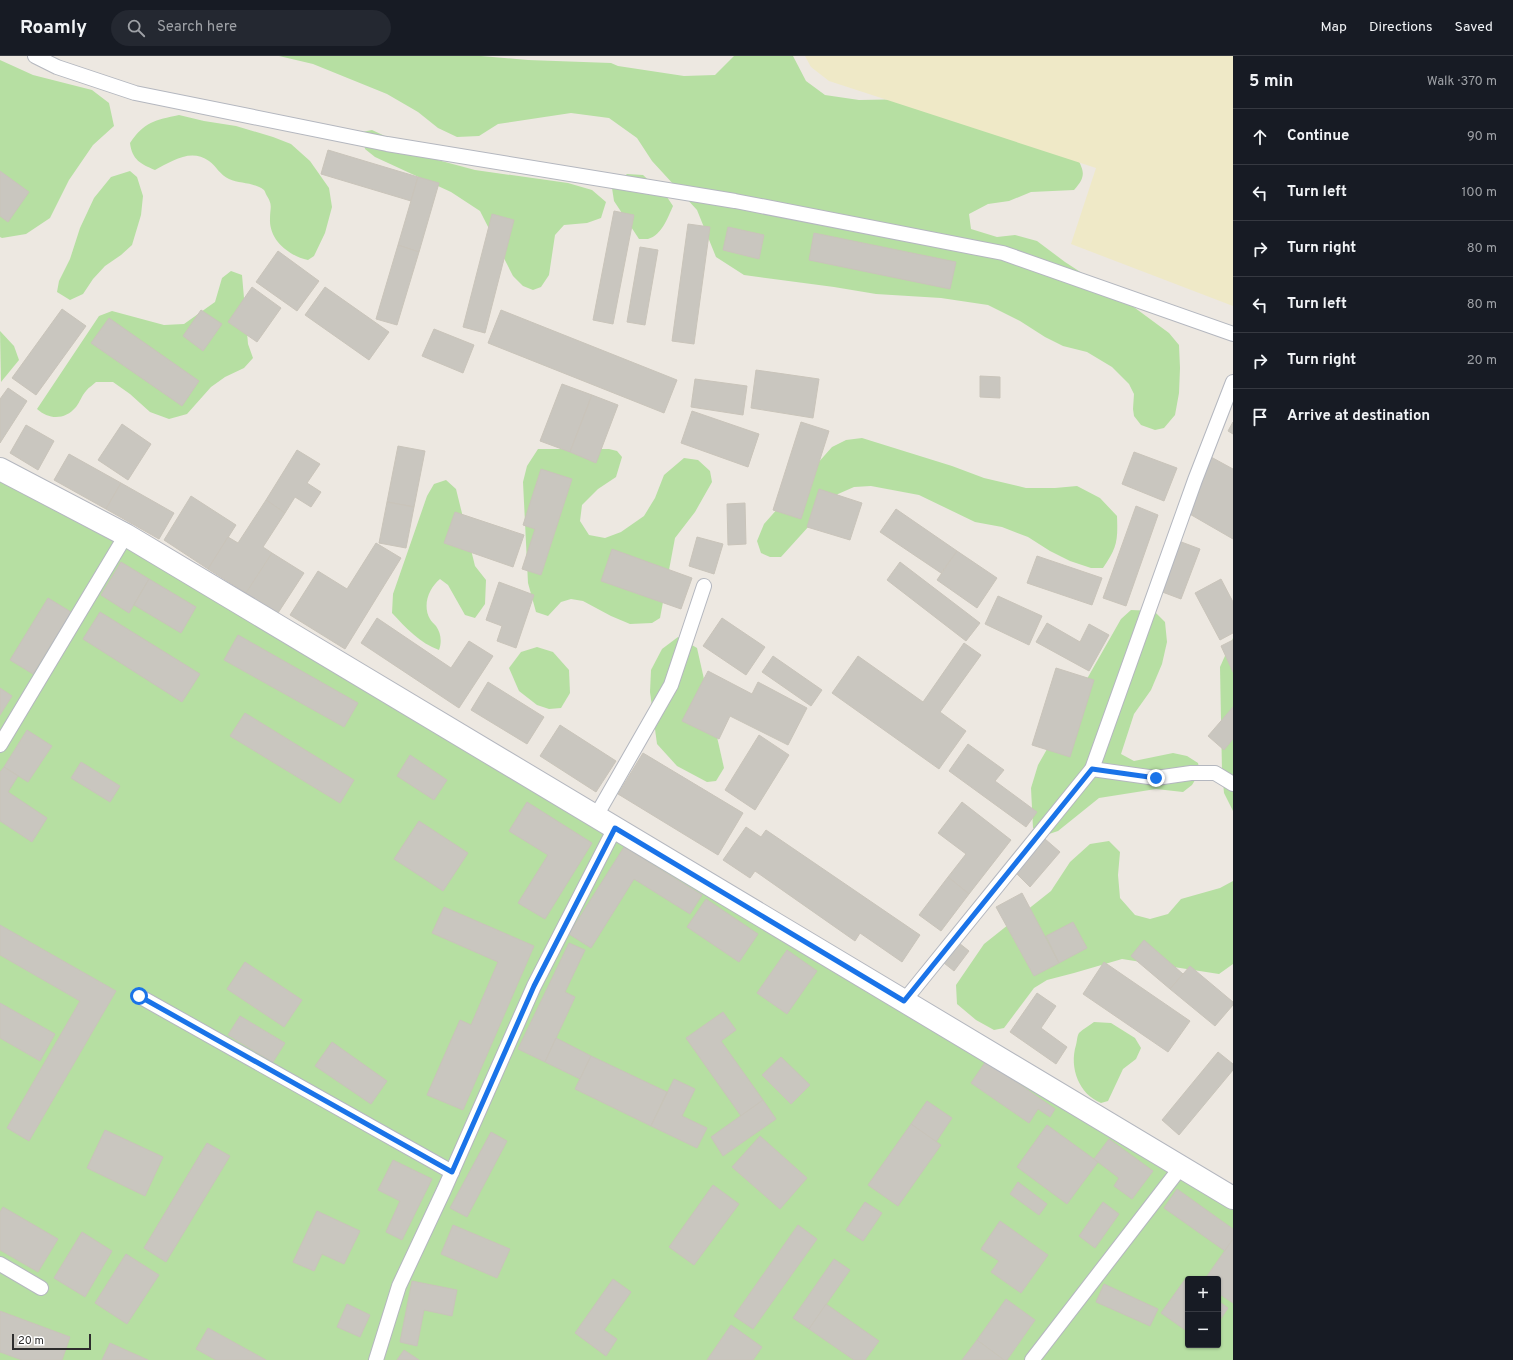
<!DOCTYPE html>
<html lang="en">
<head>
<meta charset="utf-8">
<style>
  :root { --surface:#171b24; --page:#242831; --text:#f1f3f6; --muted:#9ea1a6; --line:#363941 }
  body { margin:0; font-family:Overpass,sans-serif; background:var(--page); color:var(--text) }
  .controls { position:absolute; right:12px; bottom:12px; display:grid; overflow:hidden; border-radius:4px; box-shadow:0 1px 3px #0004 }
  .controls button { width:36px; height:36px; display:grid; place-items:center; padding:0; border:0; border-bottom:1px solid var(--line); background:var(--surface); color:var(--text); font:20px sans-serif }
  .scale { position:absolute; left:12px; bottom:10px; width:79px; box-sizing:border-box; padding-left:4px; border:2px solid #2d2d2d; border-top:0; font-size:11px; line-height:14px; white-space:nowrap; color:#2d2d2d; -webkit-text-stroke:3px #fff; paint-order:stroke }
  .stop { position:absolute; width:12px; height:12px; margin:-9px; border:3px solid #1a73e8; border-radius:50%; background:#fff }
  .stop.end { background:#1a73e8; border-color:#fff; box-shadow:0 1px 4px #0008 }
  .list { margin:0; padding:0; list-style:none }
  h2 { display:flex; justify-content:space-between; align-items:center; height:52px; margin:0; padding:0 16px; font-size:17px }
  h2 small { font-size:13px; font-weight:400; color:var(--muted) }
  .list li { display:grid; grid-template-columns:26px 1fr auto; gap:12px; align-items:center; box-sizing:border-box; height:56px; padding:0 16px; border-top:1px solid var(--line) }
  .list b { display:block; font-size:15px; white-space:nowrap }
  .list em { font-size:13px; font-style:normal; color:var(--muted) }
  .icon { flex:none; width:22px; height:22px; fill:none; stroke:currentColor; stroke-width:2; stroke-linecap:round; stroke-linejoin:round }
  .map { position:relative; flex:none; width:1233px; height:1304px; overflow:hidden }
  header { display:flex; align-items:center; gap:24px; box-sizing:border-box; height:56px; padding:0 20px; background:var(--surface); border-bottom:1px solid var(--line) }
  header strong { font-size:19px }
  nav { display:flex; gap:22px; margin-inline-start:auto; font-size:14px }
  .search { width:280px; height:36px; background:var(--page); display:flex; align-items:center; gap:10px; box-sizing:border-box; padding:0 14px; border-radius:22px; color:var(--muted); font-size:15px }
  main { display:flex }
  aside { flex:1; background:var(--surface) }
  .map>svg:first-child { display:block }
</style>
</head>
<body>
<header>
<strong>Roamly</strong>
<div class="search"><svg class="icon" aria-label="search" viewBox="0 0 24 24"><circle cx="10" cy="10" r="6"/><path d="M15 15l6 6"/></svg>Search here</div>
<nav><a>Map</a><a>Directions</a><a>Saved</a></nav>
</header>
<main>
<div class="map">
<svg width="1233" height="1304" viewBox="0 0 1233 1304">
  <rect width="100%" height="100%" fill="#ede8e1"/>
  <!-- green -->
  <g fill="#b6dfa2" fill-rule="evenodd">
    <path d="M279,0H481L528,4L611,7L618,10L684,20L715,19L734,0H793L806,25L825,39L859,44L916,43L1074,95C1082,113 1089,118 1074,134L1031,136L1009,145L988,148L969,158L971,173L997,181L1015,179L1037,185L1065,206L1131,249L1169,277L1179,289L1180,312L1179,337L1175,359L1164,372L1155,374L1141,369L1134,360L1133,353L1134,338L1129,328L1112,311L1087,296L1063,290L1045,281L1020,265L988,249L941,242L876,238L834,231L744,219L716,201L697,154L652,105L637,82L609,62L571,57L498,68L479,80L457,81L438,72L418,56L387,38L313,8Z"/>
    <path d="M0,4L33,19L92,34L109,47L114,70L93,89L69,124L50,162L26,178L2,182L0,181Z"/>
    <path d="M179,59L204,65L236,70L273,81L291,88L310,105L329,132L332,151L325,177L314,200L308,204C289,200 269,184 270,163C270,151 273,150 267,140C266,139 265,135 264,134C254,126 240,128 229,123C220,119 216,110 209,105C191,92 172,105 155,114C141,108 132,104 130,87C144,66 155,64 179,59Z"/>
    <path d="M372,74L434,103L475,114L568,127L592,134L606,146L601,162L587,167L564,169L555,179L549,219L541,231L533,234L523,230L513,220L480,155L451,136L375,101L365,93L362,76Z"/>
    <path d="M130,115L137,121L143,140L141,159L132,189L121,199L105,210L93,223L83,238L70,244L57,236L59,225L70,203L80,172L94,142L111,121Z"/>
    <path d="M627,118L643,119L667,141L673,150C668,161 662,179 648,183C646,183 641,183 639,183L614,145L612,132Z"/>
    <path d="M231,215L242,219L248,288L253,302L244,312L225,321L211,331L187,358L169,363L150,356L130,338L113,326H96C93,329 89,331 86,335C82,339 80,346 76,351C65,364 49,364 37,353L99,260L112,255L164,269L184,268L215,246L222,222Z"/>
    <path d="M0,275L14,290L19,304L1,326Z"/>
    <path d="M862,382L952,410L984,422L1026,432H1055L1077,430L1100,442L1117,460C1118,485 1117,492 1103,512H1091L1070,505L1050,495L1028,481L1002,471L975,466L919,439L871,430L854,431L838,438L781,501H770L761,497L757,485L764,468L832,391L846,384Z"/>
    <path d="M538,393H609L617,395L622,401L616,421L598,433L582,449L580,465L589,479L605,482L621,476L644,460L655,442L664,419L684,402L698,404L710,415L712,426L695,456L675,482L660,562L652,567L630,568L611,560L583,545L571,543L561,546L548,560L536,556L528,527L523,426L527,410Z"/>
    <path d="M0,413L1233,1142V1304H0ZM1188,1223H1218V1289H1188Z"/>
    <path d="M446,424L456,433L475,510L486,524L485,548L475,562L465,559L448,529L440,523C429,532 422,549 430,563C431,565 434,568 436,570C441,577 442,586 439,594C420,587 406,572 392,557L393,538L427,440L434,428Z"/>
    <path d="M1131,554L1154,555L1165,566L1167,586L1162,608L1151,634L1134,658L1121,698L1134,705L1173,697L1187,700L1198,707L1200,716L1192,729L1183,736L1156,733L1099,742L1058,775L1049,778L1033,772L1031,732L1038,709L1121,563Z"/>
    <path d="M678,581L697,592L724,712L716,725L707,726L677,710L657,688L650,636L651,614L662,593Z"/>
    <path d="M1233,582V755L1224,737L1222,715L1220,611Z"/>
    <path d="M537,591L553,596L569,614L570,637L561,652L549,653L537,649L519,635L509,612L521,596Z"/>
    <path d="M1109,785L1120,796L1118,819L1120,842L1135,859L1150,863L1168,858L1181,843L1220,832L1233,825V908L1219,918L1122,903L1074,917L1047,924L1034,932L1004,972L994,974L976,964L957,948L956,929L984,888L1051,835L1070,806L1090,788Z"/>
    <path d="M1094,966L1111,967L1135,982L1141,992L1136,1003L1123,1013L1108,1045L1101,1047C1079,1038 1069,1012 1076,989C1077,986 1077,980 1079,977C1083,973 1090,969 1094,966Z"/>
  </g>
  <!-- sand -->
  <path fill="#efe9c7" d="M805,0H1233V250L1071,188L1096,112L829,25L811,11Z"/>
  <!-- building -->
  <g fill="#c9c6bf" stroke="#c9c4ba">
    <path d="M328,94L418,121L411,145L321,118Z"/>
    <path d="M0,115L29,136L8,166L0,160Z"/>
    <path d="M418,121L439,127L419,196L398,189Z"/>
    <path d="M614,155L634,159L613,268L593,264Z"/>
    <path d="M492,158L514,164L485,277L463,271Z"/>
    <path d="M688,168L710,171L694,288L672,285Z"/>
    <path d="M728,171L764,179L759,203L723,194Z"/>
    <path d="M814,177L956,206L950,233L809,204Z"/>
    <path d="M398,189L419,196L397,269L376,263Z"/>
    <path d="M640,191L658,194L645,269L627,266Z"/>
    <path d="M278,195L319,225L297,255L256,226Z"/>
    <path d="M252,231L281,252L257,286L228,266Z"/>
    <path d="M325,231L389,276L369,304L305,259Z"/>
    <path d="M62,253L86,270L36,339L12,322Z"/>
    <path d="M201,254L222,268L203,295L183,280Z"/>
    <path d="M501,254L677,324L664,357L488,287Z"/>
    <path d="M109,262L199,325L182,350L91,287Z"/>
    <path d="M434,273L474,289L463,317L422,300Z"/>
    <path d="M756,314L819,323L813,362L751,352Z"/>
    <path d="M980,320L1000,321V342L980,341Z"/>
    <path d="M695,323L747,330L743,359L691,351Z"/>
    <path d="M562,328L592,339L570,396L540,385Z"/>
    <path d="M8,332L27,345L0,387V343Z"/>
    <path d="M592,339L618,349L596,407L570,396Z"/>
    <path d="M692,355L759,378L748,411L681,387Z"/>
    <path d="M801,366L829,375L801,463L773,454Z"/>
    <path d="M1233,366V378L1228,375Z"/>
    <path d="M122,368L151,388L128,424L98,404Z"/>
    <path d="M26,369L54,385L38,414L10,397Z"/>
    <path d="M398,390L425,395L414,451L387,446Z"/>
    <path d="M297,394L320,408L307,427L321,436L311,451L295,441L285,457L266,444Z"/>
    <path d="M1134,396L1177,412L1164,445L1122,428Z"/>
    <path d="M69,398L121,427L106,453L54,424Z"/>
    <path d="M1211,401L1233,413V483L1181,453Z"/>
    <path d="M541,413L572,423L541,519L522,513L535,473L523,469Z"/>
    <path d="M121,427L174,457L159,483L106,453Z"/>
    <path d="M819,433L862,447L850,484L807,471Z"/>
    <path d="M191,440L236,469L208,513L164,484Z"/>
    <path d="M266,444L285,457L263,491L272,497L246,537L208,513L228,481L238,487Z"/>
    <path d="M387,446L414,451L406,492L379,487Z"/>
    <path d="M745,447L746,488L728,489L727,448Z"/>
    <path d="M1136,450L1158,459L1126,550L1103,542Z"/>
    <path d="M896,453L957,495L941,517L880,476Z"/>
    <path d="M455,456L524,479L513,511L444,487Z"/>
    <path d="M697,481L723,488L714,518L689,510Z"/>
    <path d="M1176,484L1200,493L1181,543L1157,534Z"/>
    <path d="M376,487L401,502L345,593L290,559L318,515L347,533Z"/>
    <path d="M612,493L692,522L681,553L601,525Z"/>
    <path d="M957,495L997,522L977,552L937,524Z"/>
    <path d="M272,497L304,517L278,557L246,537Z"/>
    <path d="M1037,500L1102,522L1092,549L1027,527Z"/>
    <path d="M121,506L149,523L129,557L101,539Z"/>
    <path d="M900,506L980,567L966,585L887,524Z"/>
    <path d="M149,523L196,551L181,577L134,549Z"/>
    <path d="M1221,523L1233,546V577L1220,584L1195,537Z"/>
    <path d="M499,526L534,539L516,592L497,585L502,570L486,564Z"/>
    <path d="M998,540L1042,560L1029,589L985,568Z"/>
    <path d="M48,542L71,556L33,618L10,604Z"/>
    <path d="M100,556L200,618L182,646L83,583Z"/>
    <path d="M377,562L451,612L469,585L493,600L459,652L361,587Z"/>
    <path d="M722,562L765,591L746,619L703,590Z"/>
    <path d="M1047,567L1080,586L1089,568L1109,579L1089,615L1036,586Z"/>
    <path d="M238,579L358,647L344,671L224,604Z"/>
    <path d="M1233,584V616L1221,590Z"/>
    <path d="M964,587L981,599L940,656L966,675L939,713L832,637L858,600L923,646Z"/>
    <path d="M773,600L822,634L811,650L762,616Z"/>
    <path d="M1056,612L1094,624L1070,701L1032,689Z"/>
    <path d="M708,615L752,638L758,626L807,652L788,689L730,660L719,683L682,665Z"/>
    <path d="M488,626L544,661L527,688L471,654Z"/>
    <path d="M0,632L12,640L0,659Z"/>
    <path d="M1233,651V683L1224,694L1208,680Z"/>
    <path d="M245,657L354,724L340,747L230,680Z"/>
    <path d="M560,669L616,705L596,736L540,700Z"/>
    <path d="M27,674L52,690L28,726L4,711Z"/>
    <path d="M759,679L789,699L755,754L725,734Z"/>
    <path d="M968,688L1004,714L995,725L1037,756L1026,771L949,715Z"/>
    <path d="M643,697L743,757L718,799L618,738Z"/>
    <path d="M410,699L447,724L434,744L397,720Z"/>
    <path d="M81,706L120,730L110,746L71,722Z"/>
    <path d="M4,711L18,720L8,736L47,762L32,786L0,765V716Z"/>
    <path d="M527,746L592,787L545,863L518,847L548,799L509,775Z"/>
    <path d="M962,746L1011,784L969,838L948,821L966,798L938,777Z"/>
    <path d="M419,765L468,797L443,835L394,803Z"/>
    <path d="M746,771L761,781L766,774L920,879L902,906L860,877L855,885L755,815L750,822L723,804Z"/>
    <path d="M1045,783L1060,796L1030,831L1016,817Z"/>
    <path d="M624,791L702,839L690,858L634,823L591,892L569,878Z"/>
    <path d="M948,821L969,838L941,875L919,859Z"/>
    <path d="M1022,837L1059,907L1034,920L996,851Z"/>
    <path d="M706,843L758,878L739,906L687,871Z"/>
    <path d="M444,851L534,890L463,1054L427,1039L460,964L471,969L498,906L432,877Z"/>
    <path d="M1073,866L1087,892L1059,907L1046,880Z"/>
    <path d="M0,869L116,935L29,1085L7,1072L80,945L0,899Z"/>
    <path d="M1144,884L1183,918L1170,933L1131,900Z"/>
    <path d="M569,887L585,894L565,936L575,941L545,1006L518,993Z"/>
    <path d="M959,887L969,895L954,915L944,907Z"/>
    <path d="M787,894L817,915L787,958L757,937Z"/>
    <path d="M245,906L302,944L284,971L227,933Z"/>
    <path d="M1104,906L1190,965L1168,996L1083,938Z"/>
    <path d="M1190,910L1233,946V949L1215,970L1170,933Z"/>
    <path d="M1037,937L1056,950L1041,972L1067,991L1056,1008L1010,976Z"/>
    <path d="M0,947L55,978L40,1005L0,982Z"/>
    <path d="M723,956L736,974L721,985L763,1044L741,1060L686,982Z"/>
    <path d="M240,960L285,987L273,1006L228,979Z"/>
    <path d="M556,982L591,1000L580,1023L545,1006Z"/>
    <path d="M332,986L387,1025L371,1048L315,1010Z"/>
    <path d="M1218,996L1233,1008V1014L1179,1079L1162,1064Z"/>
    <path d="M591,1000L667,1036L651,1070L575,1033Z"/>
    <path d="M781,1001L810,1029L791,1048L762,1019Z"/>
    <path d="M986,1005L1055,1053L1050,1061L1038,1053L1029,1067L971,1027Z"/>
    <path d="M674,1023L695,1033L682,1060L707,1072L697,1092L651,1070Z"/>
    <path d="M763,1044L776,1063L723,1100L711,1081Z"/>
    <path d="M927,1045L952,1062L936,1086L911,1068Z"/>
    <path d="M911,1068L941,1089L898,1150L868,1129Z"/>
    <path d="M1047,1069L1098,1106L1067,1148L1017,1111Z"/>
    <path d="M105,1074L163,1101L145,1140L87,1112Z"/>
    <path d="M491,1076L507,1085L467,1161L450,1152Z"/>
    <path d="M760,1080L807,1122L780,1153L732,1111Z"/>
    <path d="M1109,1083L1153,1115L1132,1143L1114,1130L1119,1122L1094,1103Z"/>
    <path d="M207,1087L230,1100L166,1206L144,1192Z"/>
    <path d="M393,1104L432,1123L402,1184L386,1176L400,1145L378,1134Z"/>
    <path d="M1018,1126L1047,1148L1039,1159L1010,1138Z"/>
    <path d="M713,1129L739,1148L694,1209L669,1191Z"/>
    <path d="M1177,1133L1233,1173V1183L1225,1195L1164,1152Z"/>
    <path d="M865,1146L882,1157L863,1185L846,1174Z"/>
    <path d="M1103,1146L1119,1158L1095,1192L1079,1180Z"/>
    <path d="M3,1151L58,1183L38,1216L0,1194V1156Z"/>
    <path d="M317,1155L360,1175L344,1208L322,1198L314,1215L293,1206Z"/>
    <path d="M1000,1165L1048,1199L1021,1237L991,1216L999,1205L981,1193Z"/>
    <path d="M453,1169L510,1193L497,1222L441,1198Z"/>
    <path d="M798,1169L817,1183L753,1273L734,1260Z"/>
    <path d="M82,1176L112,1195L85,1241L54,1222Z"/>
    <path d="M1233,1183V1247L1218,1237V1223H1205Z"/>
    <path d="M126,1198L159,1219L127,1268L95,1247Z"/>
    <path d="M834,1203L850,1214L809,1273L793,1262Z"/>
    <path d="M1186,1222L1188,1224V1276L1161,1257Z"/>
    <path d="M613,1223L631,1236L604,1274L617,1283L606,1300L575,1277Z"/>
    <path d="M412,1225L457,1234L452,1260L424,1254L417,1290L400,1286Z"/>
    <path d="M1104,1228L1158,1253L1150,1270L1096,1246Z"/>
    <path d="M1006,1243L1035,1264L1007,1304H1004L977,1284Z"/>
    <path d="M1218,1245L1228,1252L1218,1267Z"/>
    <path d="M347,1248L370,1259L360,1281L337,1271Z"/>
    <path d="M826,1248L879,1285L865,1304H854L809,1273Z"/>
    <path d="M0,1255L70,1281L62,1304H22L0,1296Z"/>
    <path d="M731,1269L762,1291L753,1304H707Z"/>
    <path d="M208,1272L266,1304H216L196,1293Z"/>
    <path d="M977,1284L1004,1304H962Z"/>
    <path d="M110,1287L148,1304H102Z"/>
    <path d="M404,1294L419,1304H397Z"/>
  </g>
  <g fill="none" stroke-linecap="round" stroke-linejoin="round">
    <!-- service casing -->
    <g stroke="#b4b7bf" stroke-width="16">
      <g id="service">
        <path d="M35,0L57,11L135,37L387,88L735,145L1003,197L1233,278"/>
        <path d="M0,689L126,479"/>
        <path d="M1092,713L1156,722L1191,717H1215L1233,728"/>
        <path d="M596,760L671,629L704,530"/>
        <path d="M139,940L452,1116"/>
        <path d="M904,945L1092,713L1195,424L1233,326"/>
        <path d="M0,1208L41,1232"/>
        <path d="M376,1304L399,1230L444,1134L534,930L615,772"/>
        <path d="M1032,1304L1181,1111"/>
      </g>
    </g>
    <!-- tertiary casing -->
    <g stroke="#b4b7bf" stroke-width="24">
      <path id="tertiary" d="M0,413L126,479L1233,1142"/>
    </g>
    <!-- service -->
    <use href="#service" stroke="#fff" stroke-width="14"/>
    <!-- tertiary -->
    <use href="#tertiary" stroke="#fff" stroke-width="22"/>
  </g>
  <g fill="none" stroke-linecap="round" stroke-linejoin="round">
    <!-- route -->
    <path stroke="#1a73e8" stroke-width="5" d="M139,940L452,1116L534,930L615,772L904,945L1092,713L1156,722"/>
  </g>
</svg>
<div class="controls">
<button>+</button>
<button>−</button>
</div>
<div class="scale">20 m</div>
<div class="stop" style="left:139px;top:940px"></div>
<div class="stop end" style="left:1156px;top:722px"></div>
</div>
<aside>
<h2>5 min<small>Walk · 370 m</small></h2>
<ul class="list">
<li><svg class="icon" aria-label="ahead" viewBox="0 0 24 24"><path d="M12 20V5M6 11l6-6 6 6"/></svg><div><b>Continue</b></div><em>90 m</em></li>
<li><svg class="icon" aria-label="left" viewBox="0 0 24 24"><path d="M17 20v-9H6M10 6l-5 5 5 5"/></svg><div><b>Turn left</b></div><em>100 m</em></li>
<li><svg class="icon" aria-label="right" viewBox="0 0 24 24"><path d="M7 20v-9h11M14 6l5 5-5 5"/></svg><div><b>Turn right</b></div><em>80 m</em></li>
<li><svg class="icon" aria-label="left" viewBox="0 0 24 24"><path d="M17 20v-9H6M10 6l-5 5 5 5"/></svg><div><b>Turn left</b></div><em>80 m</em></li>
<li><svg class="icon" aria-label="right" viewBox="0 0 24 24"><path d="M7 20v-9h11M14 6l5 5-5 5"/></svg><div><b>Turn right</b></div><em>20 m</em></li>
<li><svg class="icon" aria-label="arrive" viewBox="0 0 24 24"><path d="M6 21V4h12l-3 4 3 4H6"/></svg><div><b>Arrive at destination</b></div></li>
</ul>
</aside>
</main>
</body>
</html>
